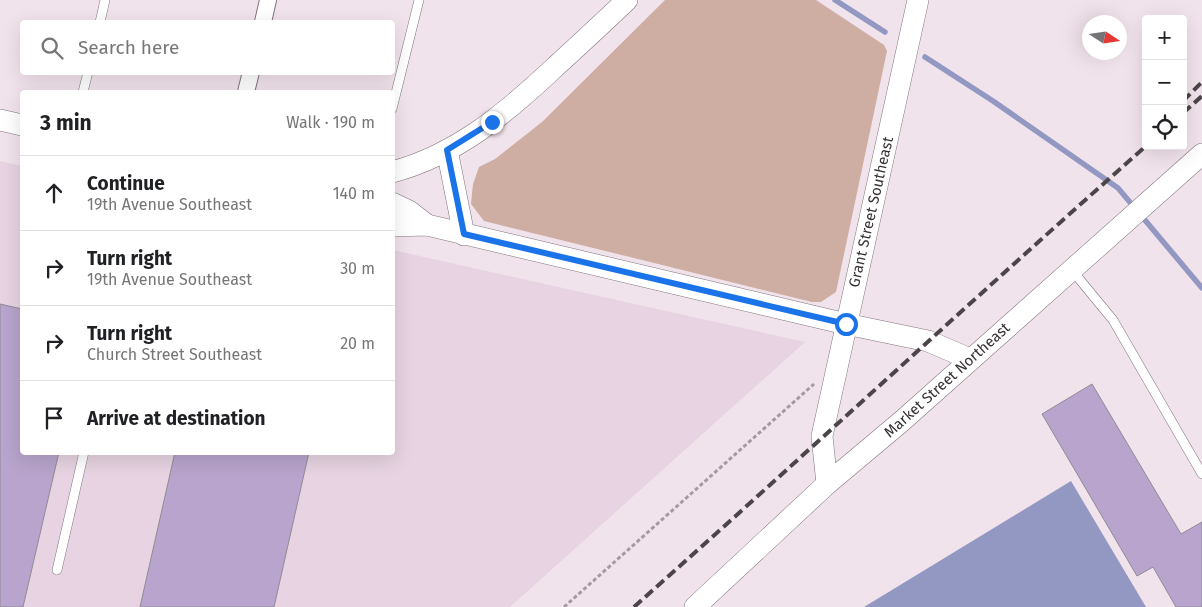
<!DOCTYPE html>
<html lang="en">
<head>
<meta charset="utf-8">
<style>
  :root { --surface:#fff; --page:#f6f6f6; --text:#202124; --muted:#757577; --line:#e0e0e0 }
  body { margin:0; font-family:"Fira Sans",sans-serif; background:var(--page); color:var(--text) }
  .controls { position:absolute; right:15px; top:15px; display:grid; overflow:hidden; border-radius:5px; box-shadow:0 5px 20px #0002 }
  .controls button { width:45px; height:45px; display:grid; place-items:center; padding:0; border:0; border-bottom:1px solid var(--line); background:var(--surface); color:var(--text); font:25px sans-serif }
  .compass { position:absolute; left:1082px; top:15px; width:45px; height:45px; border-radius:50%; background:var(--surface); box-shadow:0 5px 20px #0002; rotate:102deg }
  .stop { position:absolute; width:15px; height:15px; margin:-11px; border:4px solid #1a73e8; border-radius:50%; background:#fff }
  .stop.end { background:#1a73e8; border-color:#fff; box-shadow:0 1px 5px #0008 }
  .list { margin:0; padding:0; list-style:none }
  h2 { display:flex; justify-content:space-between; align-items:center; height:65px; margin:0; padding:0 20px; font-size:21px }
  h2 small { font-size:16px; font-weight:400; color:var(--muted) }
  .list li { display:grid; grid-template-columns:32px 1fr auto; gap:15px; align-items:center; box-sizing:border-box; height:75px; padding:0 20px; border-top:1px solid var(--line) }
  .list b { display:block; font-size:19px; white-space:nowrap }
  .list p { margin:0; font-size:16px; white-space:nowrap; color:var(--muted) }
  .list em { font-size:16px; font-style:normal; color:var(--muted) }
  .icon { flex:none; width:28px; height:28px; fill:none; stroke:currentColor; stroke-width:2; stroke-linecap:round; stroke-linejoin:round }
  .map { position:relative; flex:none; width:1202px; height:607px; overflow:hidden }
  .search { position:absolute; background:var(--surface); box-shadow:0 5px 20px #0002; left:20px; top:20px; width:375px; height:55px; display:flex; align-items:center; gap:12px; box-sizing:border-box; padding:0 18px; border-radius:5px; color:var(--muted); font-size:19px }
  .panel { position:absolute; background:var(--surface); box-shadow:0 5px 20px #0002; left:20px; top:90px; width:375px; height:365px; border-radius:5px }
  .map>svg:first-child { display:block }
</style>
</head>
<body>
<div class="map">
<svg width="1202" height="607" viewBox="0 0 1202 607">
  <rect width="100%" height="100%" fill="#f1e3ec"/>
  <!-- built -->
  <path fill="#e7d3e1" d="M0,161L22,166V452H392L393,250L805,342L510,607H0Z"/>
  <!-- green -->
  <path fill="#ceada3" d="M665,0H816L884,45L887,51L836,292L821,302H812L484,221L471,204L473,184L479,167L495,159L542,122Z"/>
  <!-- water -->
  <path fill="#9298c2" d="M1071,481L1146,607H864Z"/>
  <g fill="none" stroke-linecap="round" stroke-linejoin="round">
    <!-- stream -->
    <g stroke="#9298c2" stroke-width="5.5">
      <path d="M835,0L885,32"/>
      <path d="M925,57L993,101L1118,188L1202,288"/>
    </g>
  </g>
  <!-- building -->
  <g fill="#b8a4cc" stroke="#908a96">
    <path d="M0,304L22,309V452H59L23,607H0Z"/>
    <path d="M1092,384L1181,534L1202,522V607H1176L1153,567L1137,576L1042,414Z"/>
    <path d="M175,452H309L274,607H140Z"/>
  </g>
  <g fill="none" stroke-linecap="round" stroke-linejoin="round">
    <!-- service casing -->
    <g stroke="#81757d" stroke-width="10">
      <g id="service">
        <path d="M100,22L105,0"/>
        <path d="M83,92L88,72"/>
        <path d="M392,109L419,0"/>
        <path d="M1071,269L1113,320L1202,474"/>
        <path d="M57,570L84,452"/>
      </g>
    </g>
    <!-- minor casing -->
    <g stroke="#81757d" stroke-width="18">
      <g id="minor">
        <path d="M263,22L268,0"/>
        <path d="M246,92L251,72"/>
      </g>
    </g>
    <!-- tertiary casing -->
    <g stroke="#81757d" stroke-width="22">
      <g id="tertiary">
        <path d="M0,120L22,125"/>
        <path d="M447,150L464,235"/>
        <path d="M392,172C457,155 507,112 554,68C579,45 603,23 627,0"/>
        <path d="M392,203L409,211L427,225"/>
        <path d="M392,226L427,225L846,324L928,341L970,359"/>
        <path d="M827,484L822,436L918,0"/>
        <path d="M695,607L827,484L902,421L1202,154"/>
      </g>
    </g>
    <!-- path -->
    <path stroke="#a59aa1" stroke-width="3" stroke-dasharray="4 2.5" stroke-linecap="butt" d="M564,607L814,384"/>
    <!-- service -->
    <use href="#service" stroke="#fff" stroke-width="9"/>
    <!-- minor -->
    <use href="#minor" stroke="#fff" stroke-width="16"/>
    <!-- tertiary -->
    <use href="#tertiary" stroke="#fff" stroke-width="21"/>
    <!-- rail -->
    <g stroke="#4b4549" stroke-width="4" stroke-dasharray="10 5" stroke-linecap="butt">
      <path d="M1183,101L1202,82"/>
      <path d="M1183,113L1202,96"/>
      <path d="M634,607C806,454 974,298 1146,146"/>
    </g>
  </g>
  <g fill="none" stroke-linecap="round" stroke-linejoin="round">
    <!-- route -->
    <path stroke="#1a73e8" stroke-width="6" d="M492,122L447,150L464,234L846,324"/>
  </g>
  <g text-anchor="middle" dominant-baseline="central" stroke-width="5" stroke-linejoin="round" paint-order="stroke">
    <!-- street labels -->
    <g font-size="15" fill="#363134" stroke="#fff">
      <text transform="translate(871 212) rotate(-77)">Grant Street Southeast</text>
      <text transform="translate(947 380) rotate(-42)">Market Street Northeast</text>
    </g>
  </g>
</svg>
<div class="controls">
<button>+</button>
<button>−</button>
<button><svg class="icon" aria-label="locate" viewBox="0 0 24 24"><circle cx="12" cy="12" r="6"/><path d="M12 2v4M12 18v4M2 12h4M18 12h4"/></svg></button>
</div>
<svg class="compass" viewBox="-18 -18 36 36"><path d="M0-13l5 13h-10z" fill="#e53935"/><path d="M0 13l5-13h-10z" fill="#757577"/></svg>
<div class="stop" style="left:846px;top:324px"></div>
<div class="stop end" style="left:492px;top:122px"></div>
<div class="search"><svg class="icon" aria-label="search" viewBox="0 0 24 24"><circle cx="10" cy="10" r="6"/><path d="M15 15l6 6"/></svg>Search here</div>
<section class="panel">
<h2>3 min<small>Walk · 190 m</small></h2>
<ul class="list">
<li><svg class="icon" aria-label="ahead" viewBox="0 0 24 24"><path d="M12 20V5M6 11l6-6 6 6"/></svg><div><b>Continue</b><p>19th Avenue Southeast</p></div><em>140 m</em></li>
<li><svg class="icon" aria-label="right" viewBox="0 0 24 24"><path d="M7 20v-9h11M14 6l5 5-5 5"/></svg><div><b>Turn right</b><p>19th Avenue Southeast</p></div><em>30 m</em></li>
<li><svg class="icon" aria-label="right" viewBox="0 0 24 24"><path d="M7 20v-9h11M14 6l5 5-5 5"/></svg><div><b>Turn right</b><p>Church Street Southeast</p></div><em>20 m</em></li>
<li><svg class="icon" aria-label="arrive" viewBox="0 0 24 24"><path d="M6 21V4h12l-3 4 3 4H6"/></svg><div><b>Arrive at destination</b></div></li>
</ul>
</section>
</div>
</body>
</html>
